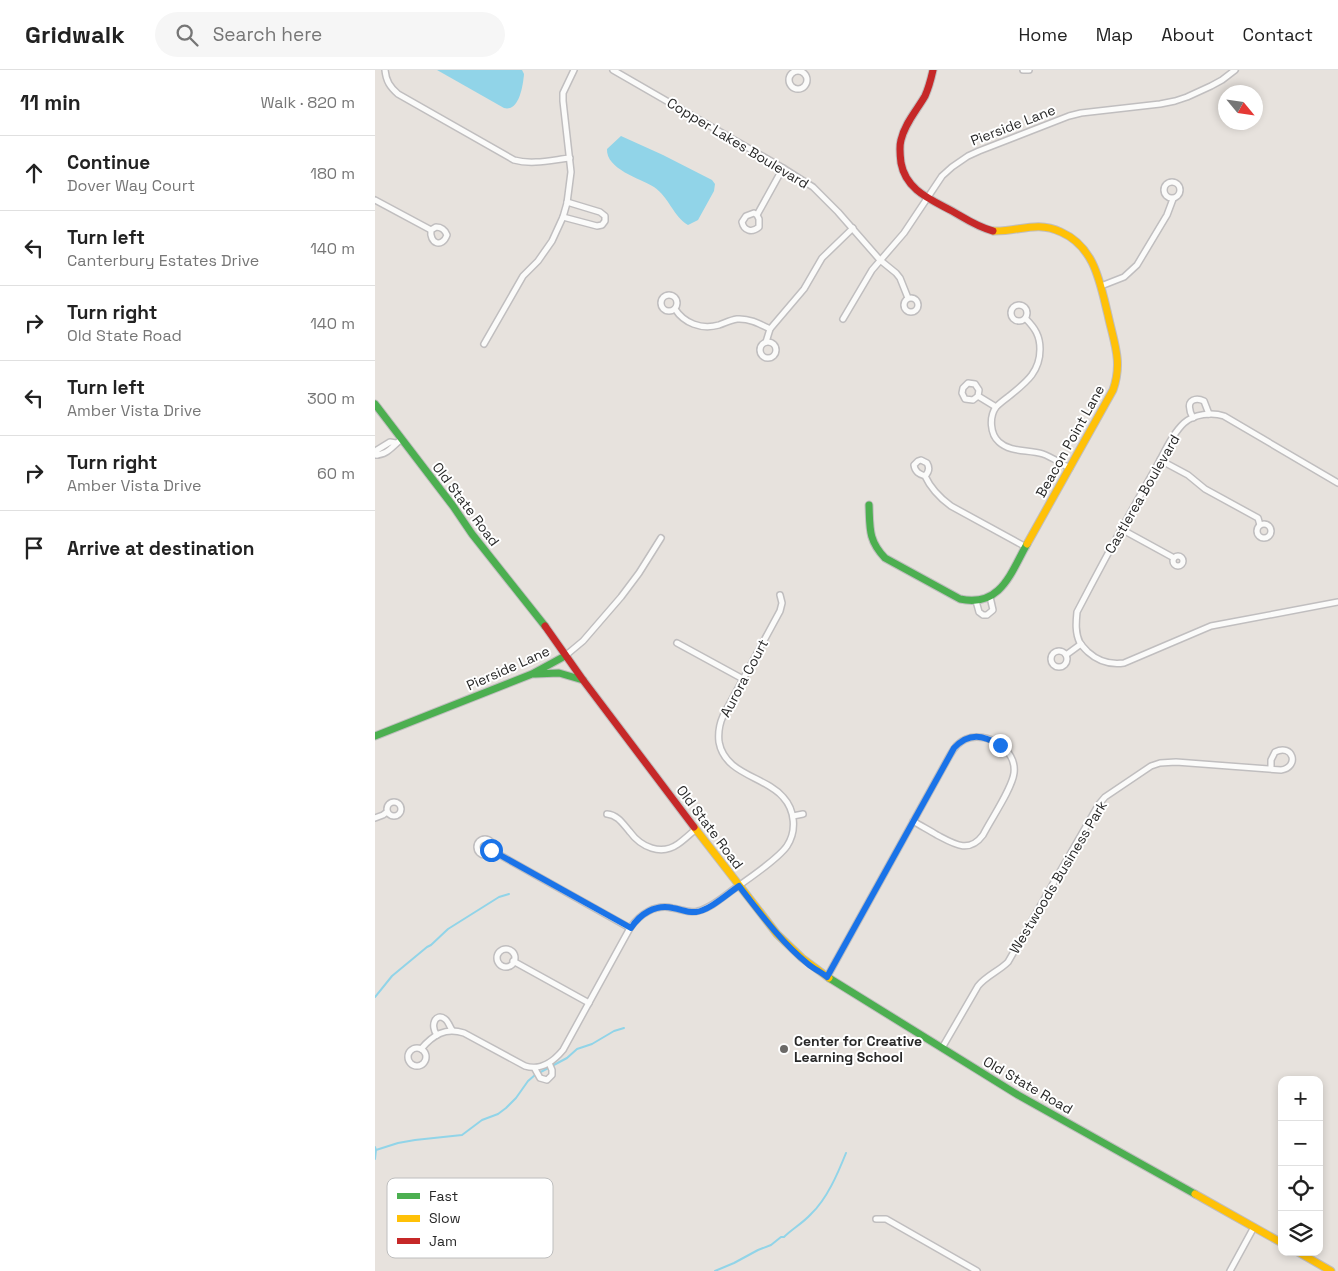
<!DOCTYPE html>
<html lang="en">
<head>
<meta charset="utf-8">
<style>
  :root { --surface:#fff; --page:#f6f6f6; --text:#222; --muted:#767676; --line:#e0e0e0 }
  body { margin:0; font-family:"Space Grotesk",sans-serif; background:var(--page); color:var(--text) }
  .controls { position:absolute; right:15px; bottom:15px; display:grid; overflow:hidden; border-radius:10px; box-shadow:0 2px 8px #0003 }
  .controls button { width:45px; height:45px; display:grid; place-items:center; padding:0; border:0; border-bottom:1px solid var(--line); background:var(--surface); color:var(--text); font:25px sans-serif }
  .compass { position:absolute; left:843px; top:15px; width:45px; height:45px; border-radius:50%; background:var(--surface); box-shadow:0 2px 8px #0003; rotate:119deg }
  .stop { position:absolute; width:15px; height:15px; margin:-11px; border:4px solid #1a73e8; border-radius:50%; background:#fff }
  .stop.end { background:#1a73e8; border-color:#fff; box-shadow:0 1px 5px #0008 }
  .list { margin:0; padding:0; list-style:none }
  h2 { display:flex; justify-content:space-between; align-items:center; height:65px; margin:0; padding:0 20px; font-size:21px }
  h2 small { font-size:16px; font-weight:400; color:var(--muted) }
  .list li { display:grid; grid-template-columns:32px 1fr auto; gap:15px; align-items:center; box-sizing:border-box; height:75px; padding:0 20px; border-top:1px solid var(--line) }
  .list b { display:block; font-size:19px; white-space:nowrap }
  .list p { margin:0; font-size:16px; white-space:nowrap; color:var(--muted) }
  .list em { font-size:16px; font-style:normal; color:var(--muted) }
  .icon { flex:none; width:28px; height:28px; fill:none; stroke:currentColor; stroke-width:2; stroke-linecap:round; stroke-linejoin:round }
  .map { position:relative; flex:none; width:963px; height:1201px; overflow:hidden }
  header { display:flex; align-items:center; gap:30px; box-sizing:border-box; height:70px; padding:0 25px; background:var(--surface); border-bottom:1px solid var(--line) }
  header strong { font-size:24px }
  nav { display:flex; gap:28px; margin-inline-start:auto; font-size:18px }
  .search { width:350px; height:45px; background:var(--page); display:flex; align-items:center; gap:12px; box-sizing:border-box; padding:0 18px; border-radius:28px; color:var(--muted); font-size:19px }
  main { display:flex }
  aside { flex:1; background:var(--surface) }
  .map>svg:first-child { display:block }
</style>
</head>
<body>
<header>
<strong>Gridwalk</strong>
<div class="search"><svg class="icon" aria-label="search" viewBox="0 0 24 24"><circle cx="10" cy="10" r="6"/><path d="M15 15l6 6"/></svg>Search here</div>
<nav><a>Home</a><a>Map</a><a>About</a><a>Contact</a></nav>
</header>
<main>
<aside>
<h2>11 min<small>Walk · 820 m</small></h2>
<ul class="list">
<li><svg class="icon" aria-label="ahead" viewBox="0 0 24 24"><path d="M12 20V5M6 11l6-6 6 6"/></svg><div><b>Continue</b><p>Dover Way Court</p></div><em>180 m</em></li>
<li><svg class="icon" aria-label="left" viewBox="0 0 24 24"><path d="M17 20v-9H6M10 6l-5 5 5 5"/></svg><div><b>Turn left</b><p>Canterbury Estates Drive</p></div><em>140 m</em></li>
<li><svg class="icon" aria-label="right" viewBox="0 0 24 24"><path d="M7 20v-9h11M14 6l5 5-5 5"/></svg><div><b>Turn right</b><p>Old State Road</p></div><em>140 m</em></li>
<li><svg class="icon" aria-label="left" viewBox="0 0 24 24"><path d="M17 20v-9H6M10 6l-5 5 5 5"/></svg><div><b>Turn left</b><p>Amber Vista Drive</p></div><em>300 m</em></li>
<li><svg class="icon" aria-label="right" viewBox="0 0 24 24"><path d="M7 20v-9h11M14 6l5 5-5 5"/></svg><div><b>Turn right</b><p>Amber Vista Drive</p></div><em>60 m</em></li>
<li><svg class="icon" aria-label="arrive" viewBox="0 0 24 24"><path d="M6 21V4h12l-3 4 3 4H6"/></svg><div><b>Arrive at destination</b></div></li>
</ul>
</aside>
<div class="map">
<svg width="963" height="1201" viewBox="0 0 963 1201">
  <rect width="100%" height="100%" fill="#e7e2dd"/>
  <!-- water -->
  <g fill="#91d4e8">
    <path d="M62,0H147L149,4C148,16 144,42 129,38Z"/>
    <path d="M246,66L288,85L337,110L340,114L339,121L323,150L313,155C298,146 294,127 279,117C264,108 231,99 232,79Z"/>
  </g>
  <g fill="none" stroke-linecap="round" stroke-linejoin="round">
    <!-- stream -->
    <g stroke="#91d4e8" stroke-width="2">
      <path d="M0,927L17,906L52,877L56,875L73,859L124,827L134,824"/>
      <path d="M0,1077L1,1080L0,1089"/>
      <path d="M1,1080L23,1073L40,1070L87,1065L107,1050L123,1044L131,1038L141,1028L153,1011L160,1005L192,988L202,979L217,974L239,961L249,958"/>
      <path d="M340,1201L359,1193L383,1180L396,1175L406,1167H409C417,1159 428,1153 436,1144C452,1129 463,1103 471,1083"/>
    </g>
    <!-- street casing -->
    <g stroke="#c0bebf" stroke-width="8">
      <g id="street">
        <path d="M10,0C11,11 15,17 23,24L139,90C157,95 177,90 195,88"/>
        <path d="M238,0L408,98L438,117L463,142L505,190L521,203L525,208L533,228"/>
        <path d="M648,0H654"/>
        <circle cx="423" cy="10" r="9"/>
        <circle cx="797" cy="120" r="8"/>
        <path d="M0,130L56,160"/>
        <path d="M382,145L379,143L371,146L367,152C369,161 377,163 384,157V149L382,145L408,98"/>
        <path d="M188,147L222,156L227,155L230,151V146L225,142L192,132"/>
        <path d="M61,157C67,157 70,160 72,165C67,179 54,173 56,160Z"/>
        <path d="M726,216L749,207L762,195L792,145L798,129"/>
        <circle cx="294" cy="233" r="8"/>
        <circle cx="536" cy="235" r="7"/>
        <circle cx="644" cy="243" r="8"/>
        <path d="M300,239C309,253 326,260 344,255C350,253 355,250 362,249C374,248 385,254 395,259"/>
        <path d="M468,249L497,200L529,163L567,106L577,97L593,86L604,81L694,46L706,43L785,34L800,31L812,27L836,16L847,10L860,0"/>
        <path d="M651,249C660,258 665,266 665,279C665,303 650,313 633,327C629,330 624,334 621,337C614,347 615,364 624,372C636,383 653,379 668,384C677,387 686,394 695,398"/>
        <circle cx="393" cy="280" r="8"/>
        <path d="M391,272L395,259L429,219L447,188L478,158"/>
        <path d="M109,274L148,206L163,191L177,171L188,147L192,133L196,102L188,31V23L199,0"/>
        <path d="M603,326L598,330L590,329L587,323L588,318L593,313L600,314L604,320L603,326L621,337"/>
        <path d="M818,348C817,345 815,343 815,340C812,330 821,327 829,331L834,344"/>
        <path d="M0,385C13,385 17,376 27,369"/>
        <path d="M2,385V380L15,372L21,373"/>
        <path d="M785,390L813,405L830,419L883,448L885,455"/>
        <path d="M550,406C544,404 540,402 539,395L543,391L546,390L552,393C555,398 554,402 550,406C556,419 565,428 576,436L651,477"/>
        <path d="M963,413L849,346C837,342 819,344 809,353C796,365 788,386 779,401C752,448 727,494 702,542C701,552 700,563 705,573C707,576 710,579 713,582C724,592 735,595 749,593L836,556L963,532"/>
        <circle cx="889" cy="461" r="7"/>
        <path d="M746,459L799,488"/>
        <circle cx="803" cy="491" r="5"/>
        <path d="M601,531L604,542L608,545H612L618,540L615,527"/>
        <path d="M302,573L368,609"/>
        <circle cx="684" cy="589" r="8"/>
        <path d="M691,585L706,574"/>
        <path d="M190,586L208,571L246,527L264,503L286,468"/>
        <circle cx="19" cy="739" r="7"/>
        <path d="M232,744C243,745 248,754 255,762C266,777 286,786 303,774C309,770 315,764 321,759"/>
        <path d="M418,746L428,744"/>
        <path d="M0,748L8,745L12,742"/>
        <circle cx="110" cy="777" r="8"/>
        <path d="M116,780L255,858"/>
        <circle cx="131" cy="888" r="9"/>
        <path d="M138,891L214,933"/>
        <path d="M452,907L575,685C579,678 583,672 591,669C612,661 642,679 639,703C637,719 616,749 608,765C594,784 579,774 562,765C554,760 546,756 538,751"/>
        <path d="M62,965C55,956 60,942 70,949C73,951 75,957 77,960"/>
        <path d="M567,978L603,916C611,906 624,901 633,892L724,734L730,727L776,696L785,693L801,692L906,700C925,697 918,673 900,682L896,690V699"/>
        <circle cx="42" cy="987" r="9"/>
        <path d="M46,979C58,965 70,957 89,963L150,996C166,1001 178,992 188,980L255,858C265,844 280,834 297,838C306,839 314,844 323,841C336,838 348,827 359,819C372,810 403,789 412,776C422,761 420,740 408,727C390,706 350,705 344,672C343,663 344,655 348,646L405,541L407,533L405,525"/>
        <path d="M160,999L165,1008L172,1010L177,1005V1000L174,993"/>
        <path d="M501,1149H511L602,1201"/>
        <path d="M855,1201L879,1157"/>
      </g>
    </g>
    <!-- fast casing -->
    <g stroke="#c0bebf" stroke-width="9">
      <g id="fast">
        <path d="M0,334L78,436L97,464L170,556"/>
        <path d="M494,435C495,458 493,470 510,488L585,529C626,538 636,502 652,474"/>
        <path d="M160,604L184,603L208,610"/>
        <path d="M0,666L157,604L190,586"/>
        <path d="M454,908L643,1025L820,1124"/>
      </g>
    </g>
    <!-- slow casing -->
    <g stroke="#c0bebf" stroke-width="9">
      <g id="slow">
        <path d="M618,161C644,162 661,150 686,162C720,177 725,213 733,245C739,273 748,292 738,320L652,474"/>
        <path d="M319,757L402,864L427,888L454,908"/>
        <path d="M820,1124L907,1173"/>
        <path d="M923,1182L956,1201"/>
      </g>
    </g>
    <!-- jam casing -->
    <g stroke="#c0bebf" stroke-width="9">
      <g id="jam">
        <path d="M558,0C556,9 554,17 550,26C542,40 530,53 526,70C524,77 525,85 526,93C531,120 555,129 577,141C591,149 602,157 618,161"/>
        <path d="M170,556L208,610L319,757"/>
      </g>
    </g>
    <!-- street -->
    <use href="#street" stroke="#fbfbfa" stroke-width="5"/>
    <!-- fast -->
    <use href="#fast" stroke="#4caf50" stroke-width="7"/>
    <!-- slow -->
    <use href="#slow" stroke="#ffc107" stroke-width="7"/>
    <!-- jam -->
    <use href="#jam" stroke="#c62828" stroke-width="7"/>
  </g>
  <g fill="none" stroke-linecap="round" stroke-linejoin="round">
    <!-- route -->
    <path stroke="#1a73e8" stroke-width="6" d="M116,780L256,858C265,844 280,834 298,838C306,839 313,843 321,842C335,840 352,824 364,816C385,843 406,872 433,894C439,899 446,902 452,907L579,678C594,662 608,665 625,675"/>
  </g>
  <!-- markers -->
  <circle fill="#6b6967" stroke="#fff" stroke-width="2" cx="409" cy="979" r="5"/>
  <g text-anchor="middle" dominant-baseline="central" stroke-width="4" stroke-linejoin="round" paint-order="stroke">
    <!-- street labels -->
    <g font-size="14" fill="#282828" stroke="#fff">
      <text transform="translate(638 55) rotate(-21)">Pierside Lane</text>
      <text transform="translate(363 73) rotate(31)">Copper Lakes Boulevard</text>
      <text transform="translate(695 371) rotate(-61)">Beacon Point Lane</text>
      <text transform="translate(767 424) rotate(-60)">Castlerea Boulevard</text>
      <text transform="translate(91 434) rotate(53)">Old State Road</text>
      <text transform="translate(133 598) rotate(-24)">Pierside Lane</text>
      <text transform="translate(369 608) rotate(-62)">Aurora Court</text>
      <text transform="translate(335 757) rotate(53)">Old State Road</text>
      <text transform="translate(683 807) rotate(-59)">Westwoods Business Park</text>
      <text transform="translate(653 1015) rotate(30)">Old State Road</text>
    </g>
    <!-- poi labels -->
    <g font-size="14" font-weight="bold" fill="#282828" stroke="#fff" text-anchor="start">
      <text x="419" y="971">Center for Creative<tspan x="419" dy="16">Learning School</tspan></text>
    </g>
  </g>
  <!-- legend -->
  <rect x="12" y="1108" width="166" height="80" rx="8" fill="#fff" stroke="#bebebe" stroke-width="1"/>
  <rect x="22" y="1123" width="23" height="6" fill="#4caf50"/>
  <rect x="22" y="1145" width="23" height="7" fill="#ffc107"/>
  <rect x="22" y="1168" width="23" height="6" fill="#c62828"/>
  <g font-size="14" fill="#282828">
    <text x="54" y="1131">Fast</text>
    <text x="54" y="1153">Slow</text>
    <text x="54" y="1176">Jam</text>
  </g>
</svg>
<div class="controls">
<button>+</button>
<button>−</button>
<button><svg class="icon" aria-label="locate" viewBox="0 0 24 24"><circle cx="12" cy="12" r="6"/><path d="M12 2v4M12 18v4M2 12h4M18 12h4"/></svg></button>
<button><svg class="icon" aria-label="layers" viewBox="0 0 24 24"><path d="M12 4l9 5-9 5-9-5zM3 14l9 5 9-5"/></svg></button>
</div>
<svg class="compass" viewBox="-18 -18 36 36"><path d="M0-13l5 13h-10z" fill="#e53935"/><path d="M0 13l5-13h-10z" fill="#767676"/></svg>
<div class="stop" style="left:116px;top:780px"></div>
<div class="stop end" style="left:625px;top:675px"></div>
</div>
</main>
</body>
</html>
